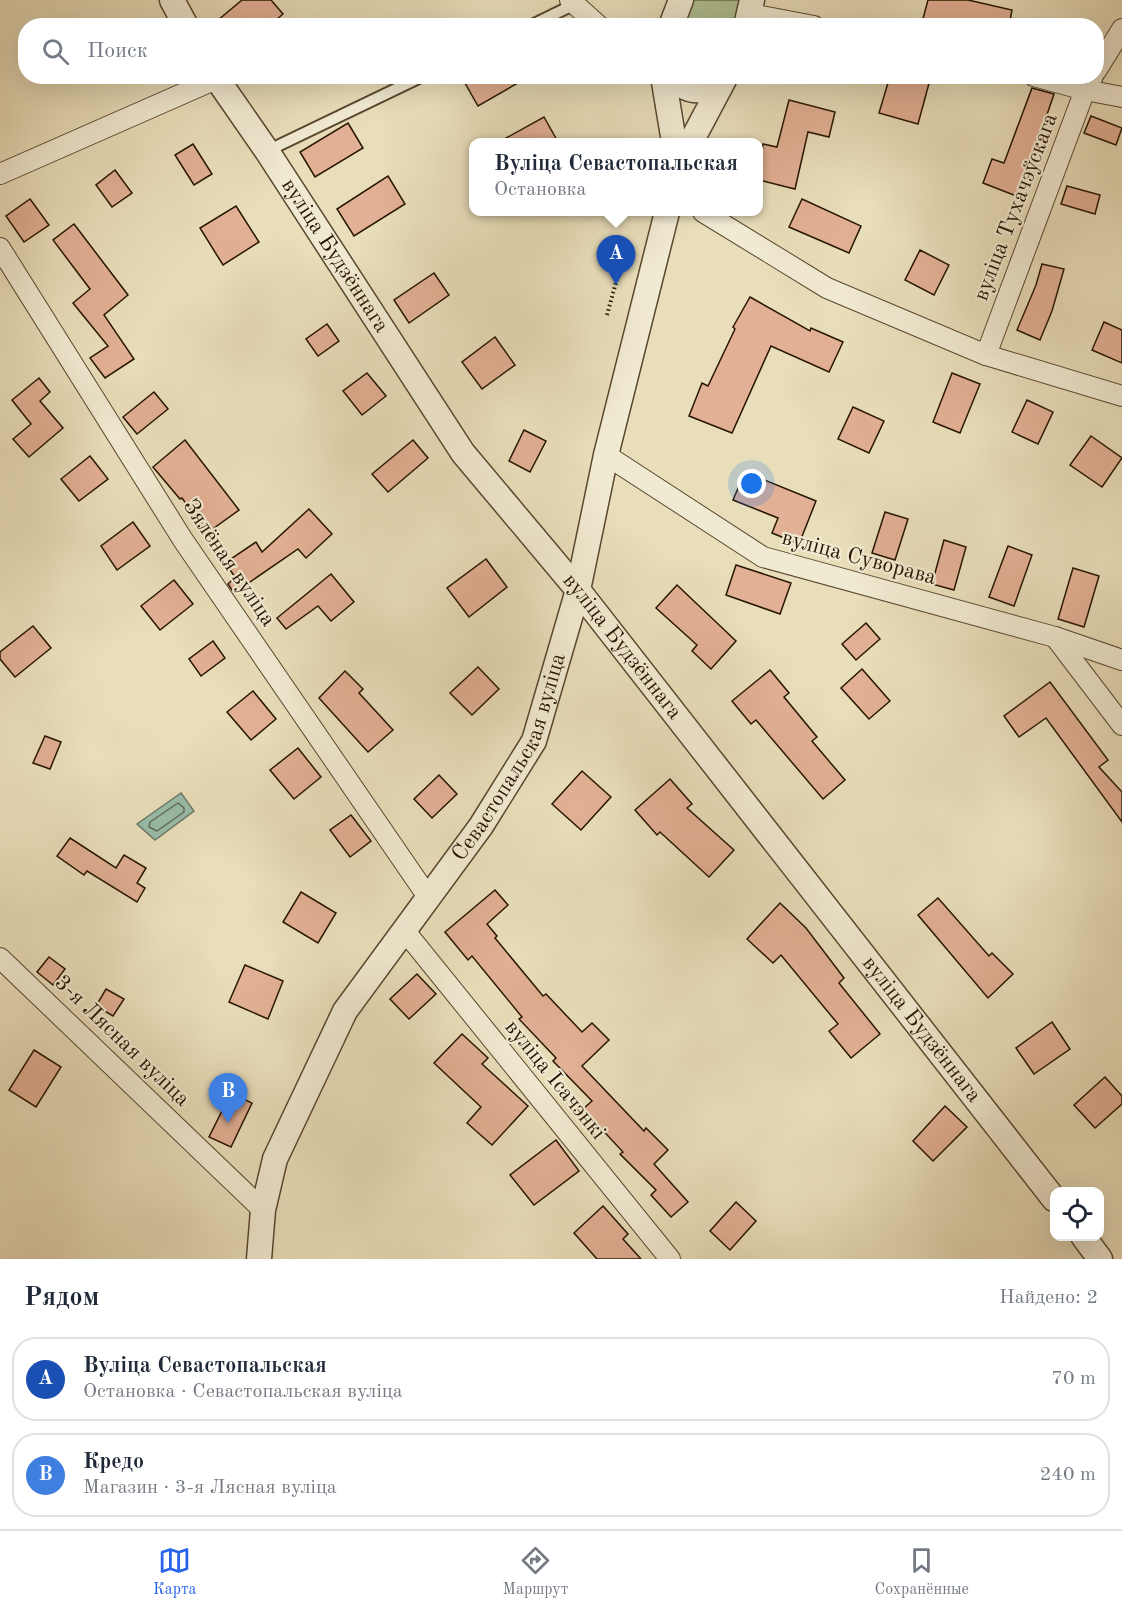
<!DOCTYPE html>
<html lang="ru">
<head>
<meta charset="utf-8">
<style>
  :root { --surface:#fff; --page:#f2f2f3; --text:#1f2937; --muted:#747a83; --line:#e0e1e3; --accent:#2563eb }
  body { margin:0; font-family:"Old Standard TT",serif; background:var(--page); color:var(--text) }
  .controls { position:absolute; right:18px; bottom:18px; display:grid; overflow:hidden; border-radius:12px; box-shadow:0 6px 24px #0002 }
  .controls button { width:54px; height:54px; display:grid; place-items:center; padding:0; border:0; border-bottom:2px solid var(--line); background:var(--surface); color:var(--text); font:30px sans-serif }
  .you { position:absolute; left:752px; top:484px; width:21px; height:21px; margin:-15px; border:4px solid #fff; border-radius:50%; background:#1a73e8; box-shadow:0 0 0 9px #1a73e833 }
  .badge { display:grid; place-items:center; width:39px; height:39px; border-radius:50%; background:var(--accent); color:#fff; font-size:20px; font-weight:700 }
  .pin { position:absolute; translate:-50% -50px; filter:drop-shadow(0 2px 3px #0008) }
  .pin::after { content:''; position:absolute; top:32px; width:21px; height:18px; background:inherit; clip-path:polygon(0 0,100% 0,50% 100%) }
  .popup { position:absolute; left:469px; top:138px; width:294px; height:78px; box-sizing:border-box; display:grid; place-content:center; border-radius:12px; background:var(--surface); filter:drop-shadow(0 2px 4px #0005); font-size:20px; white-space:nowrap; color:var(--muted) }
  .popup b { font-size:22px; color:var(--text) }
  .popup::after { content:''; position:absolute; left:50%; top:100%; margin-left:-12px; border:12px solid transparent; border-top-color:var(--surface) }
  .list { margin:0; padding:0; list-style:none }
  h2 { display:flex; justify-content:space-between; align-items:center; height:78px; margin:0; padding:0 24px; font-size:26px }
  h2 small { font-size:20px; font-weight:400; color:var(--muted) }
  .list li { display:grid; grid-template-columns:39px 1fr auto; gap:18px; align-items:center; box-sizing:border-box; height:84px; margin:0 12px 12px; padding:0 12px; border:2px solid var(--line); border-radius:24px }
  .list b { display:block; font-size:22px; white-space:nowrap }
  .list p { margin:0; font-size:20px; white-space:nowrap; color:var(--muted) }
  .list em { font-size:20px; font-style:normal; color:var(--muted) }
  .icon { flex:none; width:33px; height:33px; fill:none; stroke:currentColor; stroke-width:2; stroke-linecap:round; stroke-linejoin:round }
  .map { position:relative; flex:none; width:1122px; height:1259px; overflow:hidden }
  .search { position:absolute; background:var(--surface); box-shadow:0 6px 24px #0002; left:18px; right:18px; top:18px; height:66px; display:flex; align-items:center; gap:15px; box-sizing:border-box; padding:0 21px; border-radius:24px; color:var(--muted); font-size:22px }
  .sheet { height:270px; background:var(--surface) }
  nav { display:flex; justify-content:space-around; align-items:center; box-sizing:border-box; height:84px; border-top:2px solid var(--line); background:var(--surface); font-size:16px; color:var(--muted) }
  nav a { display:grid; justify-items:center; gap:3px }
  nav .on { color:var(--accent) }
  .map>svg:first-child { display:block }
</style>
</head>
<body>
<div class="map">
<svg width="1122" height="1259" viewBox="0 0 1122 1259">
  <rect width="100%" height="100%" fill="#e9deba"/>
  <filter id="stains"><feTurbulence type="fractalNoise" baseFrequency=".00333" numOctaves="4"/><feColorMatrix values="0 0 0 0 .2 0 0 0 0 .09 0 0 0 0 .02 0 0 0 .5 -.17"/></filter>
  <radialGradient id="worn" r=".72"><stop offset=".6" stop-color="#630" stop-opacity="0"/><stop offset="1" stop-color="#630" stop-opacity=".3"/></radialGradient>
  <!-- green -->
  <path fill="#b0c295" stroke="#6c6c4b" stroke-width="1.5" d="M690,0H741L737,25L679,26Z"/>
  <!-- water -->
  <path fill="#99bdaa" stroke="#6b7a66" stroke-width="1.5" d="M181,793L194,811L155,840L137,824Z"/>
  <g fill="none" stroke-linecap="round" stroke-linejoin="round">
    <!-- shore -->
    <path stroke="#606956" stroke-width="1.5" d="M178,803L184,808V812L157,831L149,827L150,822Z"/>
  </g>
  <!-- building -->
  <g fill="#e2b094" stroke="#271501" stroke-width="1.5">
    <path d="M242,0H271L283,14L269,26H211Z"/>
    <path d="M928,0H968L1012,10L1009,26H921Z"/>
    <path d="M461,76H530L478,106Z"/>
    <path d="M890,76H931L918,124L879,113Z"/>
    <path d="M1032,88L1054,94L1019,197L983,183L992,159L1004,163Z"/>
    <path d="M789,100L835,112L829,137L808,132L795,189L759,180L763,144L777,147Z"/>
    <path d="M1091,116L1122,128L1116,145L1084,133Z"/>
    <path d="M544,117L558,142H499Z"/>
    <path d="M348,123L363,148L315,177L300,152Z"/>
    <path d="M193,144L212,174L194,185L175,155Z"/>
    <path d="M115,170L132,193L112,207L96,185Z"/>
    <path d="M388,176L405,204L354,236L337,209Z"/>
    <path d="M1067,186L1100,195L1095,214L1061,204Z"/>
    <path d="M30,199L49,225L24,242L6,216Z"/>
    <path d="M802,199L861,226L849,253L789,227Z"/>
    <path d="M236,206L259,242L223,265L200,228Z"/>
    <path d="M74,224L128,295L104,315L134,359L105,378L90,358L108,346L73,303L90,289L53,240Z"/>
    <path d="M920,250L949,265L934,295L905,280Z"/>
    <path d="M1042,264L1064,269L1052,311L1040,340L1017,330L1036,285Z"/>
    <path d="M434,273L449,295L409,323L394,300Z"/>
    <path d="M750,297L810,331L811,328L843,342L829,372L771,346L732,433L689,416L702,383L708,386L735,329L733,327Z"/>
    <path d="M1104,322L1122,330V363L1092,350Z"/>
    <path d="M327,324L339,341L318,356L306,339Z"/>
    <path d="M495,337L515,365L482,389L462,362Z"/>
    <path d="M367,373L386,396L362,415L343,391Z"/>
    <path d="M952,373L980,384L960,433L933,422Z"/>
    <path d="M39,378L50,392L40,401L63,428L29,457L13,439L31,424L12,400Z"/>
    <path d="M154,392L168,409L137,434L123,417Z"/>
    <path d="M1027,400L1053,412L1038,444L1012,432Z"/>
    <path d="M853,407L884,421L869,453L838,439Z"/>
    <path d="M524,430L546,441L530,472L509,461Z"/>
    <path d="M1091,436L1122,458L1102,487L1070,465Z"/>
    <path d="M185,440L239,510L207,533L182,498L180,499L153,467Z"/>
    <path d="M413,440L428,458L388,492L372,474Z"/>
    <path d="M90,456L108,479L79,501L61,479Z"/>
    <path d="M745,472L816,501L799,544L772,533L778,518L733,500Z"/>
    <path d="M309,509L332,534L306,558L298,549L234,593L228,584L235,577L225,563L256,542L262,552Z"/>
    <path d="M885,512L908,519L895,560L872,553Z"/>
    <path d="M133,522L150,546L117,570L101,546Z"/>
    <path d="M944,540L966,547L954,590L932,584Z"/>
    <path d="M1008,546L1032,555L1014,606L989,597Z"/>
    <path d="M486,559L507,587L469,617L447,588Z"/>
    <path d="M736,565L791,583L780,614L726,595Z"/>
    <path d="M1073,568L1099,576L1084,627L1058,619Z"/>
    <path d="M331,574L354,602L331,621L318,606L286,629L277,618Z"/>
    <path d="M174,580L193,604L160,630L141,606Z"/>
    <path d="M677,585L736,641L711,669L692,651L697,645L656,608Z"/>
    <path d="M866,623L880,639L856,660L842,644Z"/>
    <path d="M33,626L51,648L15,677L0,659V652Z"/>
    <path d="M213,641L225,658L201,676L189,659Z"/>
    <path d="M478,667L499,689L472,715L450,693Z"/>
    <path d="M862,669L890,701L869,719L841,688Z"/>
    <path d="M770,670L789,693L784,697L817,737L812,741L845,780L823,799L756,720L751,724L732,701Z"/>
    <path d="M345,671L363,689L359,693L393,730L368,752L319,698Z"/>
    <path d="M1050,682L1108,760L1099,767L1122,792V822L1046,718L1019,737L1004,716Z"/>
    <path d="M253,691L276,719L251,740L227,712Z"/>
    <path d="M45,736L61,742L50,769L33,763Z"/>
    <path d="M298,748L321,777L294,799L270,770Z"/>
    <path d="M582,771L611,797L581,830L552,804Z"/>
    <path d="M439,775L457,794L432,818L414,799Z"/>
    <path d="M670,779L692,804L687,808L734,850L709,877L660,832L657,835L635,810Z"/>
    <path d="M351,815L371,841L350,857L330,830Z"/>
    <path d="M70,838L116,868L124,855L146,868L137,883L145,888L137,902L87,871L84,875L57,856Z"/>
    <path d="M495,890L508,905L487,924L497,936L495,938L543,996L546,994L582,1032L592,1023L609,1040L582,1066L644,1131L646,1128L668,1150L654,1164L688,1202L671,1217L651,1195L656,1190L620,1154L623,1152L583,1109L592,1101L553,1061L556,1058L519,1019L522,1017L472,956L468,960L445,932Z"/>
    <path d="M301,892L336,913L318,943L283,922Z"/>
    <path d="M938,898L989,956L992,953L1013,974L988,998L918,915Z"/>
    <path d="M780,903L806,928L844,978L839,983L880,1034L851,1058L829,1031L838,1024L781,955L773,963L747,939Z"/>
    <path d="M49,957L65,969L53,985L37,972Z"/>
    <path d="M245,965L283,981L268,1019L229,1002Z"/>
    <path d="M417,974L436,994L409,1019L390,999Z"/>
    <path d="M106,989L124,999L113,1016L96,1006Z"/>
    <path d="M1052,1022L1070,1049L1034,1074L1016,1048Z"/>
    <path d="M462,1034L488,1058L482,1064L528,1106L492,1145L467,1123L481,1107L434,1063Z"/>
    <path d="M34,1050L61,1067L36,1107L9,1090Z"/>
    <path d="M1105,1077L1122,1096V1104L1095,1128L1074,1105Z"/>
    <path d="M231,1093L252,1103L231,1147L209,1137Z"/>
    <path d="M945,1106L967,1127L933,1161L913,1141Z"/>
    <path d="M556,1140L579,1171L534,1205L510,1175Z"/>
    <path d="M736,1202L756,1221L730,1250L710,1231Z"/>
    <path d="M603,1206L628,1234L623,1239L641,1259H597L574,1233Z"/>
  </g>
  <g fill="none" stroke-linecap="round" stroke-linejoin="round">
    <!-- service casing -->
    <g stroke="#58472f" stroke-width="14">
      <g id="service">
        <path d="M530,26L573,5"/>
        <path d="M267,151L423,76"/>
      </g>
    </g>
    <!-- minor casing -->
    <g stroke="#58472f" stroke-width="22">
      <g id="minor">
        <path d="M570,0L599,26"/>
        <path d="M751,14L814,26"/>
        <path d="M1096,71L1122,29"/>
        <path d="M1034,76L1085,90L1122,97"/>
        <path d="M0,174L216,79"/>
        <path d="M703,212L827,288L986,355L1122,396"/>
        <path d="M0,248L183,540L428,897"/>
        <path d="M986,355L1085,90L1093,76"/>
        <path d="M606,455L763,557L1055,637L1122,660"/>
        <path d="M1055,637L1122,725"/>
        <path d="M404,930L670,1259"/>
        <path d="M0,958L263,1210"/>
      </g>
    </g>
    <!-- tertiary casing -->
    <g stroke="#58472f" stroke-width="27">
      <g id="tertiary">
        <path d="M172,0L186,26"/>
        <path d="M671,26L681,0"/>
        <path d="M746,26L752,0"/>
        <path id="s1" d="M215,76L267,151L463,453L578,590L1054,1199"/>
        <path d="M663,76L674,142"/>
        <path d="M670,76C690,96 705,94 725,76"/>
        <path d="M691,142L726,76"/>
        <path d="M1083,1236L1100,1259"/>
        <path id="s2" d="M259,1259L263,1210L275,1159L345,1011L481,826L534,741L578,590L606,455L667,212"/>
      </g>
    </g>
    <!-- path -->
    <path stroke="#271501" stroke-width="4" stroke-dasharray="1.5 3" stroke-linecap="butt" d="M607,315L626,246"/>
    <!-- service -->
    <use href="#service" stroke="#f1ead2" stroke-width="10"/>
    <!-- minor -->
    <use href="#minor" stroke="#f1ead2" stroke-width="20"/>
    <!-- tertiary -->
    <use href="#tertiary" stroke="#f1ead2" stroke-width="24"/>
  </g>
  <g text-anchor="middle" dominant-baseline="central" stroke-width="4.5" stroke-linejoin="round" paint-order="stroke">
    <!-- street labels -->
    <g font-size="22" fill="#271501" stroke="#f1ead2">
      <text transform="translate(1016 207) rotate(-69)">вуліца Тухачэўскага</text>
      <text stroke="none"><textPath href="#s1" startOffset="216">вуліца Будзённага</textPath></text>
      <text transform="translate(859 558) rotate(15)">вуліца Суворава</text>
      <text transform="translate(229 563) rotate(56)">Зялёная вуліца</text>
      <text stroke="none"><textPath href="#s1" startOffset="702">вуліца Будзённага</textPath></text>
      <text stroke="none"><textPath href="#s2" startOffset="570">Севастопальская вуліца</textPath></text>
      <text stroke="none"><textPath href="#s1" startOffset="1188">вуліца Будзённага</textPath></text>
      <text transform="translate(122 1041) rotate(44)">3-я Лясная вуліца</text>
      <text transform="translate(555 1080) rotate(51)">вуліца Ісачэнкі</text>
    </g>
  </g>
  <rect width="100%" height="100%" filter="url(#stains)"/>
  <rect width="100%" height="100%" fill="url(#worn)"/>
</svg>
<div class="controls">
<button><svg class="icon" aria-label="locate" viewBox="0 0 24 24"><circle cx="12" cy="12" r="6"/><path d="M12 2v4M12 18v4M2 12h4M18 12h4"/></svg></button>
</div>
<div class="you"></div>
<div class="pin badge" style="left:616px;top:285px;background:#1a4fb4">A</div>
<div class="popup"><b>Вуліца Севастопальская</b>Остановка</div>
<div class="pin badge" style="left:228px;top:1123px;background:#3f7fe0">B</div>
<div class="search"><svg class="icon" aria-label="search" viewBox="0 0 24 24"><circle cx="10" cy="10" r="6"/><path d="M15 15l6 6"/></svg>Поиск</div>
</div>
<section class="sheet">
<h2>Рядом<small>Найдено: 2</small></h2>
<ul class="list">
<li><span class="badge" style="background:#1a4fb4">A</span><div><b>Вуліца Севастопальская</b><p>Остановка · Севастопальская вуліца</p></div><em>70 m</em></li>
<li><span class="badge" style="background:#3f7fe0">B</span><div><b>Кредо</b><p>Магазин · 3-я Лясная вуліца</p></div><em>240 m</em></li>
</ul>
</section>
<nav>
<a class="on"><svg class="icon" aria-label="map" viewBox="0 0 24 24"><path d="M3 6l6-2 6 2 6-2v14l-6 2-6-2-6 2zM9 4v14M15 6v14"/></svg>Карта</a>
<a><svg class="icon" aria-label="directions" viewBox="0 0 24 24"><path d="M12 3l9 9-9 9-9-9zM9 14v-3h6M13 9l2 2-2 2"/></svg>Маршрут</a>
<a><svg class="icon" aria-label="saved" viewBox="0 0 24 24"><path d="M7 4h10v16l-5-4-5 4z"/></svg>Сохранённые</a>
</nav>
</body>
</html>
